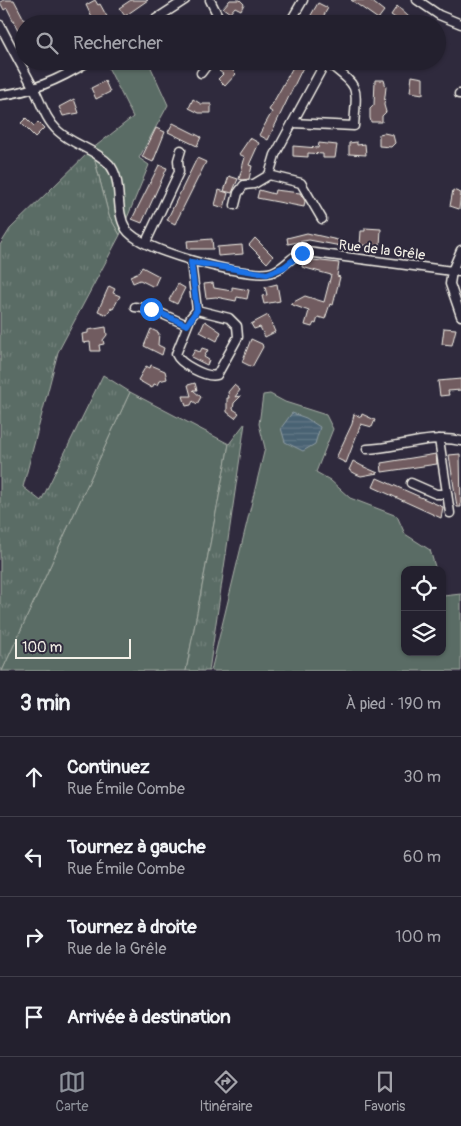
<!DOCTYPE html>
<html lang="fr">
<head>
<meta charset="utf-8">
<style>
  :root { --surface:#23202e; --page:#2b2836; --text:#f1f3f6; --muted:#a3a3aa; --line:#403e4a; --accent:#8c9099 }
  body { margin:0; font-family:Pangolin,sans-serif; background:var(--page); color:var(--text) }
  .controls { position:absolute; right:15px; bottom:15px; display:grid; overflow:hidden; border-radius:10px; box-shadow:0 1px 4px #0004 }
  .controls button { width:45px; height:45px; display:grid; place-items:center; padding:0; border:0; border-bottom:1px solid var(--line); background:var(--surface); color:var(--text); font:25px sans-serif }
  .scale { position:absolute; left:15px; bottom:12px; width:116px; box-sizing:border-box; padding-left:5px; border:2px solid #f4f1e8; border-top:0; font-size:14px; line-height:18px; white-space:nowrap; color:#f4f1e8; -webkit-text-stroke:4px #2f2a3d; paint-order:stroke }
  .stop { position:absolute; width:15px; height:15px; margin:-11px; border:4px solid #1a73e8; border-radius:50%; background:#fff }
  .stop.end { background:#1a73e8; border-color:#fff; box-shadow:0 1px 5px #0008 }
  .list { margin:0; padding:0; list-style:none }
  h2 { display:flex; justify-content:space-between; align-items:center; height:65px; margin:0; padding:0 20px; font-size:21px }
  h2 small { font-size:16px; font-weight:400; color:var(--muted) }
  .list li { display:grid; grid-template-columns:32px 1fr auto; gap:15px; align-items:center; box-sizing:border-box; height:80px; padding:0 20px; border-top:1px solid var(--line) }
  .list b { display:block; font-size:19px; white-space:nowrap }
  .list p { margin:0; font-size:16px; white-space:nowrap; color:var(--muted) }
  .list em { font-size:16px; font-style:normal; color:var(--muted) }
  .icon { flex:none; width:28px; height:28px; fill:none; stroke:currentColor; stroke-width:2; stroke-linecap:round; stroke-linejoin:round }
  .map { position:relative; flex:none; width:461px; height:671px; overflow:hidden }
  .search { position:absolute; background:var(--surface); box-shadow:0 1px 4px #0004; left:15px; right:15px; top:15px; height:55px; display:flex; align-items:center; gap:12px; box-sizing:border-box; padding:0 18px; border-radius:28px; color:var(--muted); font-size:19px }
  .sheet { height:385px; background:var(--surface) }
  nav { display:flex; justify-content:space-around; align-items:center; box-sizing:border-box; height:70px; border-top:1px solid var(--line); background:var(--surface); font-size:14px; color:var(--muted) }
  nav a { display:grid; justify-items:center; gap:2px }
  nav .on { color:var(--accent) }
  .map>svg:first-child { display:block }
</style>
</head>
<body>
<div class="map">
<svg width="461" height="671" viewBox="0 0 461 671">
  <defs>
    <pattern id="park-tufts" width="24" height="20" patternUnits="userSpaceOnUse" patternTransform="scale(1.25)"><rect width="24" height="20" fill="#5a6c65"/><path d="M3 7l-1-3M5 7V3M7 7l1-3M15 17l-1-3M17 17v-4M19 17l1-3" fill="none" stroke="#72817b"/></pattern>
    <pattern id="water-rules" width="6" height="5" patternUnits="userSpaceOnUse" patternTransform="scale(1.25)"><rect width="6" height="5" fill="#496273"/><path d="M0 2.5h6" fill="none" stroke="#647987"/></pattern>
  </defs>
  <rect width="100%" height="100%" fill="#2f2a3d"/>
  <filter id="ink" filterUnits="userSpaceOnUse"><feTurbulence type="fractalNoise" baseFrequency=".02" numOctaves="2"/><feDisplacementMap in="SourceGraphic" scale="10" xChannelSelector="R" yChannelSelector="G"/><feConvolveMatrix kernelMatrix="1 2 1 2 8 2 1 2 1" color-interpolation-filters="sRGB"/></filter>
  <g filter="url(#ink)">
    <!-- grass -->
    <g fill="#5a6c65" stroke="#a7aea6">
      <path d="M105,61H148L168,105L139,158L149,165L120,235L109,216L92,149L133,117Z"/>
      <path d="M130,392L229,444L186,671H2Z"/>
      <path d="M270,394L285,402L326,415L333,429L316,472L330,480L350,498L397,516L405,534L430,550L436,570H405V652H442V593L443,596L461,594V671H211L265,448L259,424L263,395Z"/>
    </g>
    <!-- park -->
    <g fill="url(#park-tufts)" stroke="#a7aea6">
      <path d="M92,149L109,216L120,235L58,352L23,487L41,501L103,375L130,392L2,671H0V245L10,229Z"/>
      <path d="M245,423L209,671H186L229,444Z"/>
    </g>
    <!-- water -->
    <path fill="url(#water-rules)" stroke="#8d9ba2" d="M292,413L306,418L320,427L315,444L303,451L285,442L281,428Z"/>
    <!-- building -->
    <g fill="#715b60" stroke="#f4f1e8">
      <path d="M4,0H14L24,19L26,24H24V42L7,8L4,10L0,2Z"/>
      <path d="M95,0L98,5L100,4L111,24H95L86,5Z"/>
      <path d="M131,0H148L125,16L119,8Z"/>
      <path d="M230,0H240L244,4L241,10L235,7L230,13L223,8Z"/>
      <path d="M351,0H370L384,11L378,19Z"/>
      <path d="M318,3L328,8L319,24H311L307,22Z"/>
      <path d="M397,6L409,17L404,24L391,15Z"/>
      <path d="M284,61H306L268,140L259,135L272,112L269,110L293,67Z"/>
      <path d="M226,64L236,74L225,86L218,79L223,74L219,71Z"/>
      <path d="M412,76L423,78V94L410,92Z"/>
      <path d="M375,80H384L386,87L384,105L386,112L382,116V122H371L370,118V109L374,105Z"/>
      <path d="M105,81L110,92L96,99L91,88Z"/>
      <path d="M74,99L79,113L63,116L59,107Z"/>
      <path d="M193,99L201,104H211V113H199L189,108Z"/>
      <path d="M26,118L34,126L38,122L44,128L35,137L21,123Z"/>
      <path d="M173,123L201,137L197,146L168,132Z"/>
      <path d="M156,128L165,132L153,162L142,157Z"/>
      <path d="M384,133L393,135L395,143L391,147L379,146V134Z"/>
      <path d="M250,138L259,143L249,165L252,166L249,179L243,180L239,179L245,157L239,154Z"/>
      <path d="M357,142V145L365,144L366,155L349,154V143Z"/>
      <path d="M319,143L337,145L335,158H323V154L308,153V157L293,156V146L318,148Z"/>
      <path d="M197,158L206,162L175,224L167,220Z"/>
      <path d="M159,165L167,168L142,223L132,219Z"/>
      <path d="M229,176L238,179L232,193L224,191Z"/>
      <path d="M219,190L228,193L224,208L215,205Z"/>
      <path d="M259,190L274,194L275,190L300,193L305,201L304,207L257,198Z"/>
      <path d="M453,190L461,193L459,209L450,206Z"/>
      <path d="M365,228L381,229L380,246L360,245L361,231H365Z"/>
      <path d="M307,233L342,241L341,246L309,240L288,244L287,238Z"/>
      <path d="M255,238L273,256L267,263L249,245Z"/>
      <path d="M212,239L213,249H188L187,241Z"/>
      <path d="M242,245L243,254L218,256L217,247Z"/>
      <path d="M304,259L339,263L337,276L340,277L333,305L330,304L325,319L318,317L316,324L314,323L312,327L305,325L309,311L290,304L305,296L324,302L331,275L302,267Z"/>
      <path d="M142,267L159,276L154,287L140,280L133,283L130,276L139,272Z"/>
      <path d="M213,283L214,288L232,291V287L249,290L247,299L237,297L236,301L216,297L206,298L204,284Z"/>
      <path d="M178,284L185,288L177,304L169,300Z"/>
      <path d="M277,284L280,301L264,304L262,296L267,295L265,287Z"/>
      <path d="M109,286L115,289L113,293L120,296L113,309L111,308L107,315L98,311Z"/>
      <path d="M268,315L275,332L265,337L260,327L254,329L251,324Z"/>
      <path d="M205,321L221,332L217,341L200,332Z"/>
      <path d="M106,327L107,335L103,340L104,344L99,345L100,351H91L90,342L83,343L82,334L88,333V330Z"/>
      <path d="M444,328L456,329L452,345L442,344Z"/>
      <path d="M151,329L159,333L158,345L164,348L162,355L144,346Z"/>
      <path d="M251,339L262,344L263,347L252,367L242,362Z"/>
      <path d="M202,348L208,350L204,357L209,360L207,365L191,357L195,350L200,352Z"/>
      <path d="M151,365L165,371L167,379L159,381L157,385L154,384L152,388L138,380L146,366L150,368Z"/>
      <path d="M461,379V390L448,391L449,395L440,396L438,381Z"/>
      <path d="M195,383L197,390H193L201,397L197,404L193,401L191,405L186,406L183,396H191L188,385Z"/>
      <path d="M234,385L240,390L235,397L241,396L234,403L233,409L239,413L235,418L227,412V398H229L228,392Z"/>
      <path d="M354,414L361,417L362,414L375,420L372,427L361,424L346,463L336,458L352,424Z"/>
      <path d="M436,454L437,464L382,472L381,463Z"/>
      <path d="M460,454L461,507H457L449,455Z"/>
      <path d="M353,461L362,466L378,473L361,476L356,474L349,470Z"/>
      <path d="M377,478L443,507L441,518L373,487Z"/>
    </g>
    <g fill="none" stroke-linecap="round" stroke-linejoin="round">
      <!-- street casing -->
      <g stroke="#f4f1e8" stroke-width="11">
        <g id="street">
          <path d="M210,0L222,24"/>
          <path d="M417,0L439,15L461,24"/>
          <path d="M148,24L185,0"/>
          <path d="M294,24L292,19L303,0"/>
          <path d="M0,25C11,47 23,68 34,89C41,103 46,120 58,131C73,145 95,149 109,164C124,181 114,210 126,229C140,251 243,277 268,273C284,271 291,253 307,252L452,271L461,250"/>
          <path d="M201,73L210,61"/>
          <path d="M459,94H461"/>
          <path d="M0,95C33,92 61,79 89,61"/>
          <path d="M293,123L354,126C357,83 360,89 327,62"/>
          <path d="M269,175L301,183L322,219"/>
          <path d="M235,205L238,193L244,185L254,184L269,175L275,155L326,61"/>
          <path d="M146,242L179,172L178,160L181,150"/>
          <path d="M191,262L197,310L191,317L176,354C180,364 206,378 217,375L238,337L237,326L229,318L197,310"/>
          <path d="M461,272L452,271L450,284L461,316"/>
          <path d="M135,307L151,309L187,325"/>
          <path d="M439,439L450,513"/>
          <path d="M367,449C397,448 431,434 461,441"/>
          <path d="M411,483L436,494H447"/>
        </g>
      </g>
      <!-- street -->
      <use href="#street" stroke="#2f2a3d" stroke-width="8"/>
    </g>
  </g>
  <g fill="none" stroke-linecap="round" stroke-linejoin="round" filter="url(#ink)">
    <!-- route -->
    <path stroke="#1a73e8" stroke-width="6" d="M151,309L187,325L197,310L191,262L267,274L284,267L302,253"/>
  </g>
  <g text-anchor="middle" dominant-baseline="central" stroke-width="4" stroke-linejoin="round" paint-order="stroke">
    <!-- street labels -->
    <g font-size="14" fill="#f4f1e8" stroke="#2f2a3d">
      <text transform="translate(382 250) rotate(7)">Rue de la Grêle</text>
    </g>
  </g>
</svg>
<div class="controls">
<button><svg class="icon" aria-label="locate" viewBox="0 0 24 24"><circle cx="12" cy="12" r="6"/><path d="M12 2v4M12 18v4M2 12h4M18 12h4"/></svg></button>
<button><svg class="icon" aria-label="layers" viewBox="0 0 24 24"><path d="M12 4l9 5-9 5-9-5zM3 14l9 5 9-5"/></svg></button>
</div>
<div class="scale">100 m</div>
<div class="stop" style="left:151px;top:309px"></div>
<div class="stop end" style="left:302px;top:253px"></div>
<div class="search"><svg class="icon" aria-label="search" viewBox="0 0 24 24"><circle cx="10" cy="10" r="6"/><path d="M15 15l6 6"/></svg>Rechercher</div>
</div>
<section class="sheet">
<h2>3 min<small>À pied · 190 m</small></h2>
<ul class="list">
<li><svg class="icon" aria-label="ahead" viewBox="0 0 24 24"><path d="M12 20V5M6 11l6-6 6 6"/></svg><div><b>Continuez</b><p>Rue Émile Combe</p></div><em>30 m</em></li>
<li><svg class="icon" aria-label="left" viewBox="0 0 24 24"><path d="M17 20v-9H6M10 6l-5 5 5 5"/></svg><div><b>Tournez à gauche</b><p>Rue Émile Combe</p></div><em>60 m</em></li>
<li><svg class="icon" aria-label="right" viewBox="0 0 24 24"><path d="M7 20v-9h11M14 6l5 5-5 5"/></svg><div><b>Tournez à droite</b><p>Rue de la Grêle</p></div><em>100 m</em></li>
<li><svg class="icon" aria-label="arrive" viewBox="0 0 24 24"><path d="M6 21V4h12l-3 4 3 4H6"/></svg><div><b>Arrivée à destination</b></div></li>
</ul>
</section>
<nav>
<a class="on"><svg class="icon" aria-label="map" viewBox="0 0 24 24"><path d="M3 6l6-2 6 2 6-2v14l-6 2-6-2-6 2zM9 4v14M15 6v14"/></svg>Carte</a>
<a><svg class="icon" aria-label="directions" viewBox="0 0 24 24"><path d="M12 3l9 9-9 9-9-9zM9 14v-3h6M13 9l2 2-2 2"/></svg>Itinéraire</a>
<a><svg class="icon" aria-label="saved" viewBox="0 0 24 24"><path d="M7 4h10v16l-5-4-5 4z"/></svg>Favoris</a>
</nav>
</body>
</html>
